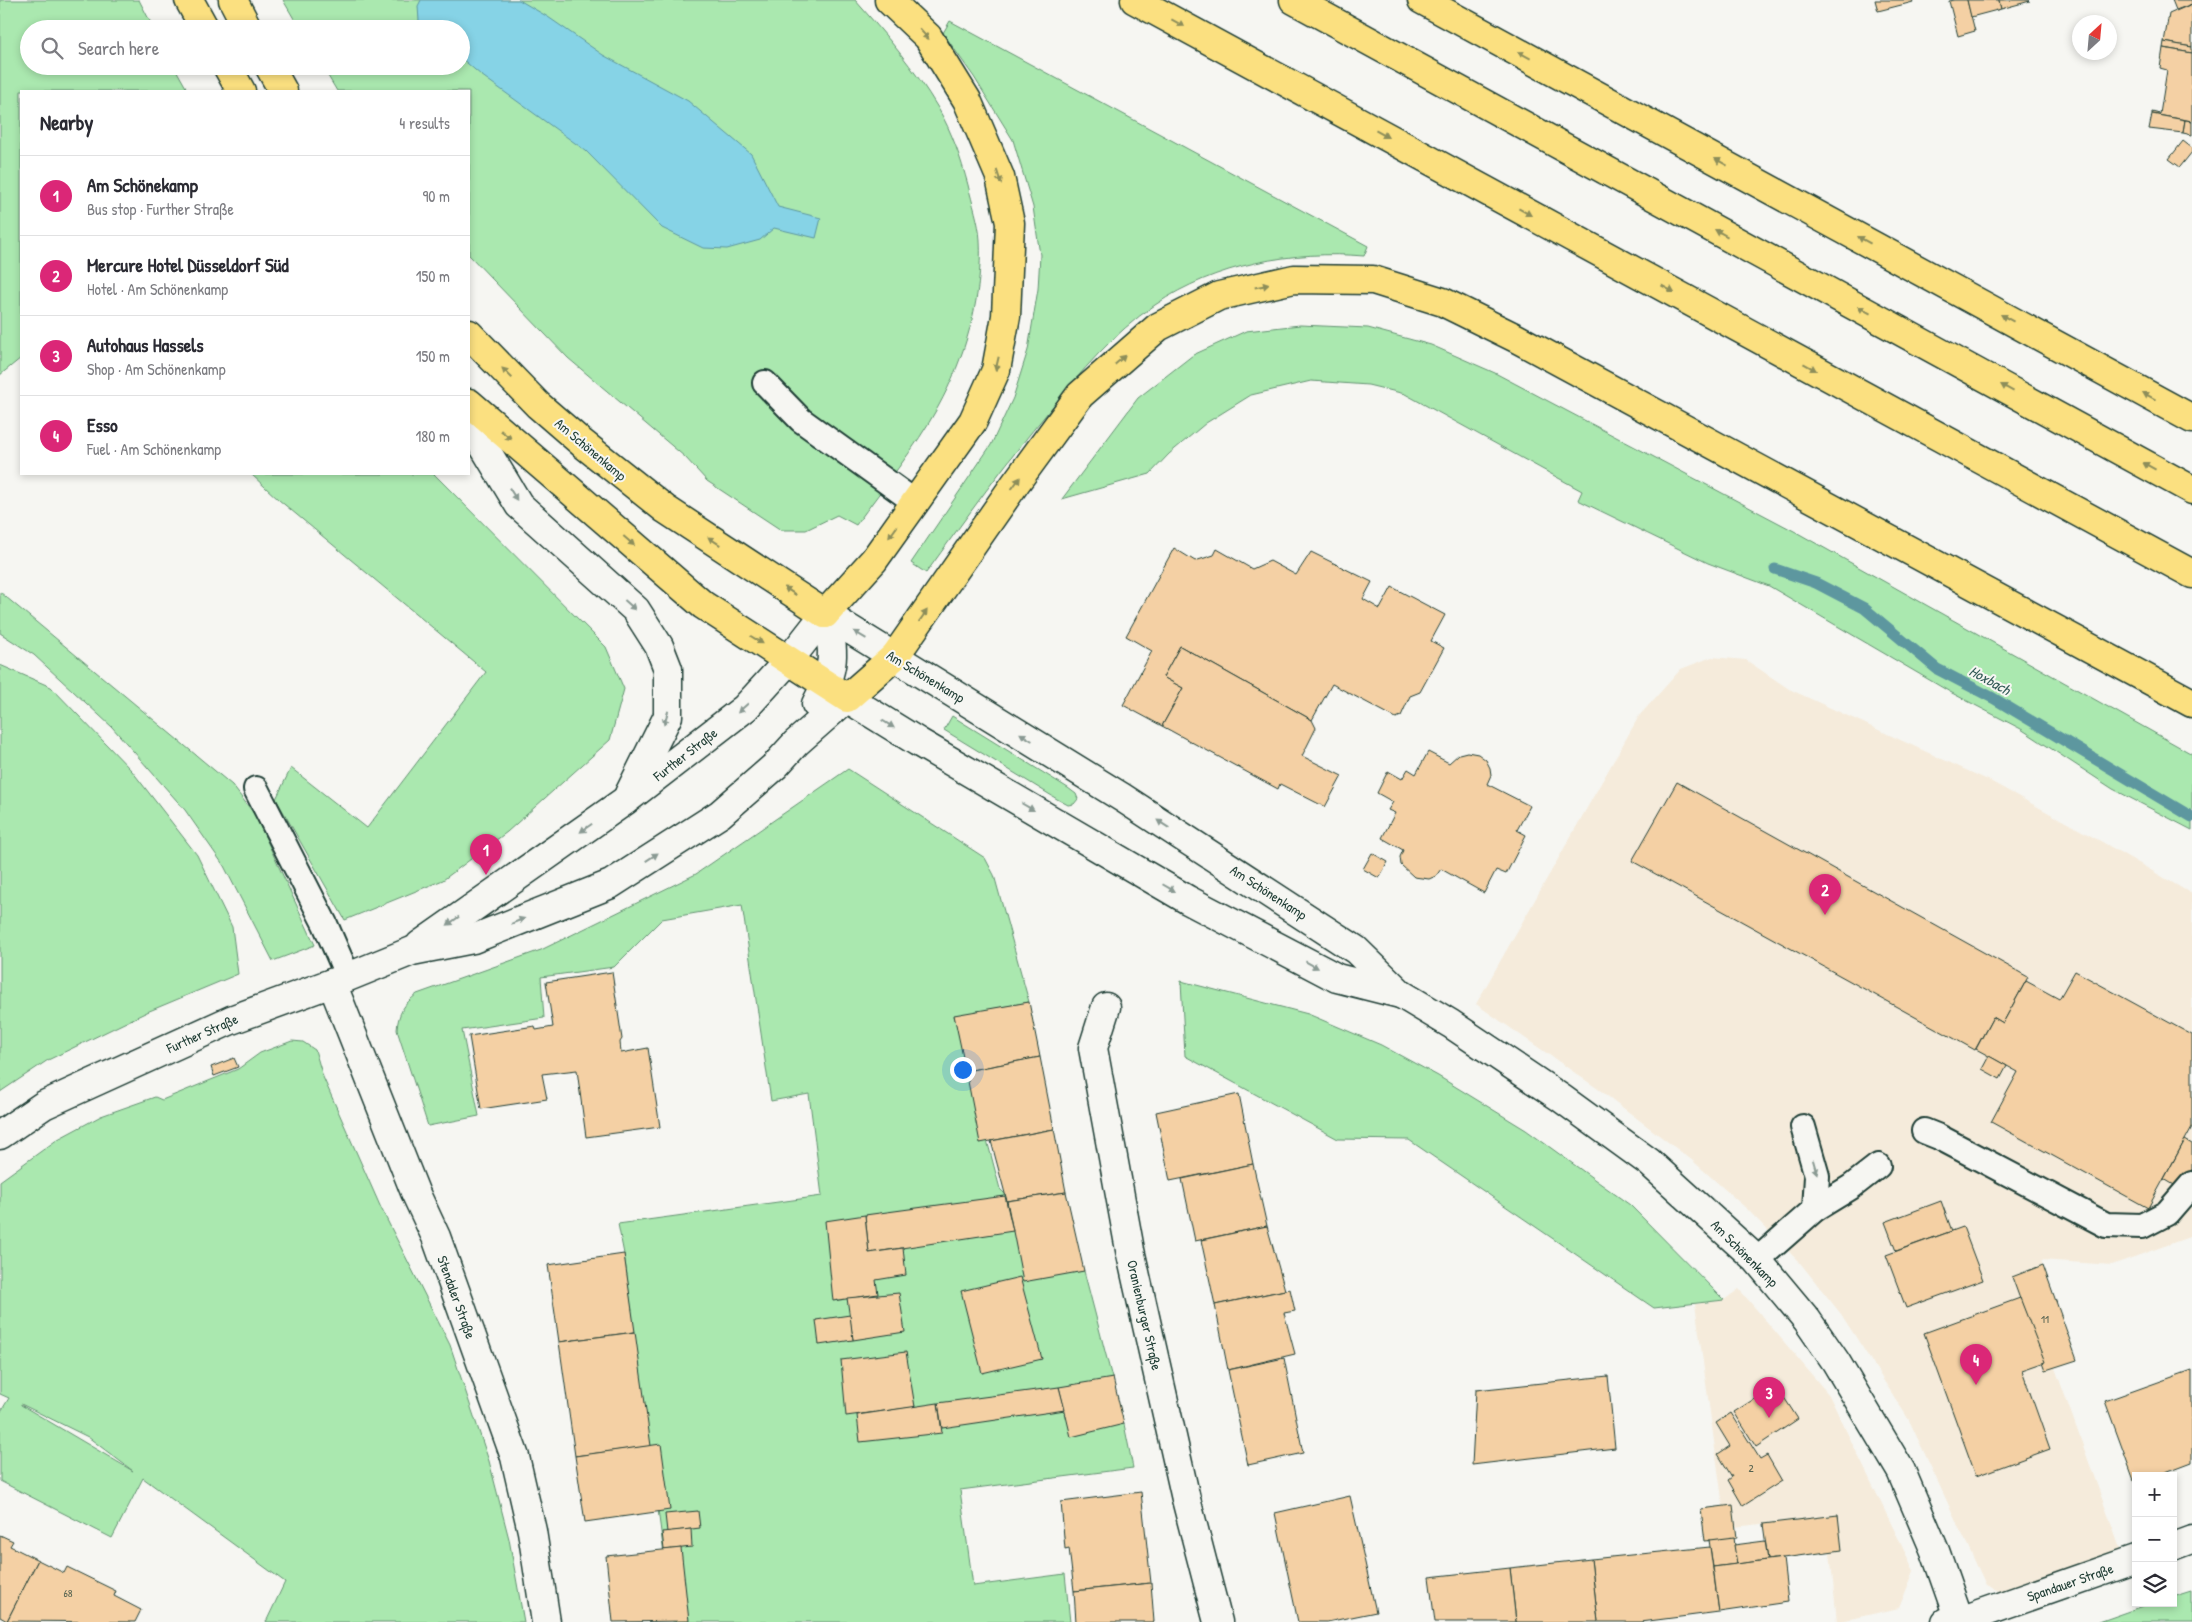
<!DOCTYPE html>
<html lang="en">
<head>
<meta charset="utf-8">
<style>
  :root { --surface:#fff; --page:#f7f7f7; --text:#2b2b33; --muted:#7c7c81; --line:#e1e1e2; --accent:#db2777 }
  body { margin:0; font-family:"Patrick Hand",sans-serif; background:var(--page); color:var(--text) }
  .controls { position:absolute; right:15px; bottom:15px; display:grid; overflow:hidden; border-radius:0px; box-shadow:0 2px 8px #0003 }
  .controls button { width:45px; height:45px; display:grid; place-items:center; padding:0; border:0; border-bottom:1px solid var(--line); background:var(--surface); color:var(--text); font:25px sans-serif }
  .compass { position:absolute; left:2072px; top:15px; width:45px; height:45px; border-radius:50%; background:var(--surface); box-shadow:0 2px 8px #0003; rotate:26deg }
  .you { position:absolute; left:962px; top:1069px; width:18px; height:18px; margin:-12px; border:4px solid #fff; border-radius:50%; background:#1a73e8; box-shadow:0 0 0 8px #1a73e833 }
  .badge { display:grid; place-items:center; width:32px; height:32px; border-radius:50%; background:var(--accent); color:#fff; font-size:16px; font-weight:700 }
  .pin { position:absolute; translate:-50% -41px; filter:drop-shadow(0 1px 2px #0008) }
  .pin::after { content:''; position:absolute; top:26px; width:18px; height:15px; background:inherit; clip-path:polygon(0 0,100% 0,50% 100%) }
  .list { margin:0; padding:0; list-style:none }
  h2 { display:flex; justify-content:space-between; align-items:center; height:65px; margin:0; padding:0 20px; font-size:21px }
  h2 small { font-size:16px; font-weight:400; color:var(--muted) }
  .list li { display:grid; grid-template-columns:32px 1fr auto; gap:15px; align-items:center; box-sizing:border-box; height:80px; padding:0 20px; border-top:1px solid var(--line) }
  .list b { display:block; font-size:19px; white-space:nowrap }
  .list p { margin:0; font-size:16px; white-space:nowrap; color:var(--muted) }
  .list em { font-size:16px; font-style:normal; color:var(--muted) }
  .icon { flex:none; width:28px; height:28px; fill:none; stroke:currentColor; stroke-width:2; stroke-linecap:round; stroke-linejoin:round }
  .map { position:relative; flex:none; width:2192px; height:1622px; overflow:hidden }
  .search { position:absolute; background:var(--surface); box-shadow:0 2px 8px #0003; left:20px; top:20px; width:450px; height:55px; display:flex; align-items:center; gap:12px; box-sizing:border-box; padding:0 18px; border-radius:28px; color:var(--muted); font-size:19px }
  .panel { position:absolute; background:var(--surface); box-shadow:0 2px 8px #0003; left:20px; top:90px; width:450px; height:385px; border-radius:0px }
  .map>svg:first-child { display:block }
</style>
</head>
<body>
<div class="map">
<svg width="2192" height="1622" viewBox="0 0 2192 1622">
  <rect width="100%" height="100%" fill="#f6f6f2"/>
  <filter id="ink" filterUnits="userSpaceOnUse"><feTurbulence type="fractalNoise" baseFrequency=".02" numOctaves="2"/><feDisplacementMap in="SourceGraphic" scale="10" xChannelSelector="R" yChannelSelector="G"/><feConvolveMatrix kernelMatrix="1 2 1 2 8 2 1 2 1" color-interpolation-filters="sRGB"/></filter>
  <g filter="url(#ink)">
    <!-- built -->
    <g fill="#f5ebdb">
      <path d="M1712,657L1746,660L1789,689L1990,781L2104,843L2192,894V1236L2112,1265L2041,1260L2077,1360L2055,1368L2122,1554L2012,1597L1986,1585L1909,1420L1841,1314L1801,1264L1748,1210L1693,1161L1601,1091L1476,1004L1639,716L1681,669Z"/>
      <path d="M1739,1289L1829,1395L1914,1571L1899,1608L1837,1622L1830,1552L1842,1550L1837,1515L1726,1528L1695,1304L1724,1300Z"/>
    </g>
    <!-- green -->
    <g fill="#aae8af" stroke="#649272" fill-rule="evenodd">
      <path d="M0,0H139L154,29H29V66H174L188,91H21V358L0,375Z"/>
      <path d="M283,0H855C885,34 915,69 938,108C952,132 961,159 968,185C972,203 979,222 980,240C983,297 965,358 938,407C915,449 884,486 856,525L837,515L806,530H781L707,481L685,457L568,358L469,255V91H337L322,66H461V29H300Z"/>
      <path d="M950,21L1368,246L1364,256C1294,250 1215,264 1155,305C1113,333 1081,372 1049,411C1005,463 966,518 926,573L911,563L991,445L1013,398L1028,350L1038,289L1040,255L1033,207L1013,140L974,77L943,33Z"/>
      <path d="M1300,325L1368,328L1431,345L1495,373L1794,531L2192,754V830L2113,789L2021,729L1950,692L1769,586L1708,563L1578,500L1582,491L1405,394L1368,385L1311,381L1251,395L1206,423L1169,454L1150,474L1062,499L1138,398L1193,355L1246,331Z"/>
      <path d="M251,474H434L606,647L624,689L610,740L507,832L443,880L345,920L276,799L291,768L367,828L486,672L279,500Z"/>
      <path d="M0,592L232,785L255,815L315,945L273,961L224,866L185,810L112,727L34,655L0,633Z"/>
      <path d="M0,665L51,687L132,771L197,855L232,927L238,974L147,1012L48,1060L0,1092Z"/>
      <path d="M952,716L1068,788L1076,794L1078,799L1074,804L1068,805L1057,799L944,730Z"/>
      <path d="M848,769L985,858L994,875L1029,1002L954,1016L1000,1189L1084,1271L1124,1424L1133,1468L960,1490L973,1586L1065,1574L1070,1622H673L624,1254L618,1224L822,1196L809,1094L771,1101L742,905L662,919L614,967L541,977L544,1018L462,1030L479,1116L428,1126L397,1030C398,1013 404,1004 417,994L541,950L696,874Z"/>
      <path d="M1181,981L1308,1014L1381,1045L1438,1076L1526,1130L1630,1205L1724,1300L1654,1308L1409,1140L1338,1139L1185,1056Z"/>
      <path d="M292,1041L303,1042L315,1050L323,1077L381,1208L450,1345L489,1461L509,1539L524,1622H266L285,1582L143,1478L112,1538L0,1481V1413L9,1398L0,1394V1181L58,1139L101,1116L155,1097L162,1100L238,1069L260,1053ZM21,1404L88,1437L133,1471L21,1405Z"/>
      <path d="M2192,1590V1622H2098L2152,1603H2173V1596Z"/>
    </g>
    <!-- water -->
    <path fill="#86d3e6" stroke="#5d979f" d="M421,0H519L548,17L603,55L688,101L751,154L778,207L821,218L816,238L774,228L760,240L727,249L703,248L662,228L586,151L481,75L461,58V29H428L419,21L418,6Z"/>
    <g fill="none" stroke-linecap="round" stroke-linejoin="round">
      <!-- stream -->
      <path stroke="#5d979f" stroke-width="11" d="M1775,569L1816,583L1864,608L1937,669L1993,698L2192,817"/>
    </g>
    <!-- building -->
    <g fill="#f4d0a4" stroke="#1f3d34">
      <path d="M1875,0H1912L1913,2L1878,11Z"/>
      <path d="M1954,0H1967L1975,31L1958,36L1949,1Z"/>
      <path d="M1967,0H1999L2001,9L1971,17Z"/>
      <path d="M1999,0H2029L2030,1L2001,9Z"/>
      <path d="M2172,0H2192V4L2176,10Z"/>
      <path d="M2192,4V47L2164,42L2169,14Z"/>
      <path d="M2164,42L2192,47V53L2163,48Z"/>
      <path d="M2163,48L2192,53V121L2152,114V112L2160,114L2167,70L2160,68Z"/>
      <path d="M2152,114L2185,120L2183,133L2149,129Z"/>
      <path d="M2185,120L2192,121V135L2183,133Z"/>
      <path d="M2183,141L2192,148V152L2180,167L2169,159Z"/>
      <path d="M1174,548L1195,561L1214,555L1217,549L1252,569L1270,561L1296,575L1311,552L1372,582L1363,599L1380,609L1392,587L1445,615L1431,641L1444,648L1420,692L1410,696L1401,716L1396,718L1332,684L1312,720L1180,646L1163,677L1183,688L1162,726L1123,705L1152,651L1126,636Z"/>
      <path d="M1180,646L1312,720L1316,728L1302,756L1342,776L1325,807L1280,784L1278,789L1162,726L1183,688L1163,677Z"/>
      <path d="M1428,752L1449,763L1459,754L1467,752L1478,754L1486,760L1490,768L1491,775L1487,784L1530,806L1517,830L1526,835L1506,874L1496,870L1484,893L1441,869L1436,876L1429,879L1414,877L1401,865L1400,857L1403,850L1382,838L1395,813L1388,810L1393,802L1377,793L1388,771L1402,779L1408,769L1416,774Z"/>
      <path d="M1677,782L2028,977L2003,1023L1993,1017L1975,1050L1632,861Z"/>
      <path d="M1372,853L1388,862L1379,878L1363,869Z"/>
      <path d="M2075,971L2192,1035V1127L2148,1208L1991,1122L2018,1072L1976,1049L1993,1017L2003,1023L2026,981L2059,999Z"/>
      <path d="M612,972L622,1039L620,1042L621,1053L648,1048L660,1127L586,1137L577,1070L542,1074L547,1099L481,1109L469,1036L535,1026L536,1030L553,1027L546,982Z"/>
      <path d="M1029,1002L1040,1057L966,1071L954,1015Z"/>
      <path d="M1989,1056L2007,1066L2000,1079L1982,1069Z"/>
      <path d="M1040,1057L1054,1129L980,1143L966,1071Z"/>
      <path d="M234,1058L238,1067L214,1076L211,1067Z"/>
      <path d="M1239,1094L1253,1164L1170,1181L1156,1112Z"/>
      <path d="M1054,1129L1066,1192L1007,1201L991,1141Z"/>
      <path d="M2185,1140L2192,1144V1169L2181,1189L2164,1179Z"/>
      <path d="M1253,1164L1267,1226L1195,1241L1182,1179Z"/>
      <path d="M1066,1192L1084,1271L1023,1282L1007,1201Z"/>
      <path d="M1005,1196L1013,1231L869,1253L865,1215Z"/>
      <path d="M1941,1201L1952,1231L1896,1251L1885,1222Z"/>
      <path d="M865,1215L869,1253L903,1248L906,1275L876,1280L878,1294L833,1301L825,1221Z"/>
      <path d="M1267,1226L1285,1290L1215,1305L1201,1240Z"/>
      <path d="M1963,1227L1983,1280L1906,1308L1886,1255Z"/>
      <path d="M624,1254L635,1332L559,1342L548,1265Z"/>
      <path d="M2043,1265L2077,1360L2046,1370L2012,1277Z"/>
      <path d="M1020,1277L1042,1359L982,1373L961,1291Z"/>
      <path d="M1290,1289L1295,1311L1284,1313L1295,1354L1228,1370L1215,1305Z"/>
      <path d="M899,1293L905,1332L853,1340L847,1298Z"/>
      <path d="M2020,1298L2045,1362L2022,1370L2050,1449L1976,1476L1924,1333Z"/>
      <path d="M850,1315L853,1340L819,1345L816,1320Z"/>
      <path d="M635,1332L651,1446L575,1456L559,1342Z"/>
      <path d="M906,1352L915,1407L846,1416L841,1360Z"/>
      <path d="M1284,1358L1303,1453L1248,1465L1228,1370Z"/>
      <path d="M2192,1370V1462L2155,1476H2136L2135,1483L2105,1401Z"/>
      <path d="M1608,1376L1615,1448L1472,1465L1476,1390Z"/>
      <path d="M1113,1378L1124,1424L1071,1437L1059,1387Z"/>
      <path d="M1776,1385L1798,1419L1756,1447L1734,1412Z"/>
      <path d="M1059,1387L1065,1410L942,1428L938,1403Z"/>
      <path d="M938,1403L942,1433L860,1442L857,1415Z"/>
      <path d="M1731,1413L1760,1459L1767,1455L1782,1481L1743,1506L1728,1480L1732,1477L1718,1454L1730,1446L1716,1423Z"/>
      <path d="M661,1444L670,1510L585,1522L575,1456Z"/>
      <path d="M1141,1492L1151,1583L1074,1591L1069,1548L1065,1549L1061,1502Z"/>
      <path d="M1350,1496L1376,1612L1327,1622H1298L1275,1513Z"/>
      <path d="M1733,1505L1737,1538L1705,1541L1701,1509Z"/>
      <path d="M698,1511L700,1528L667,1532L665,1514Z"/>
      <path d="M1838,1515L1842,1550L1768,1560L1763,1524Z"/>
      <path d="M691,1529L692,1547L664,1550L662,1532Z"/>
      <path d="M0,1535L13,1541L10,1546L38,1560L7,1621L0,1617Z"/>
      <path d="M1734,1537L1737,1564L1713,1567L1709,1540Z"/>
      <path d="M1765,1541L1768,1560L1737,1564L1734,1545Z"/>
      <path d="M1710,1547L1719,1612L1641,1622H1598L1591,1559Z"/>
      <path d="M681,1548L689,1621L613,1622L606,1556Z"/>
      <path d="M1783,1558L1788,1602L1719,1612L1713,1567Z"/>
      <path d="M1591,1559L1598,1622H1516L1510,1568Z"/>
      <path d="M38,1560L64,1573L67,1567L116,1591L114,1596L141,1610L135,1622L7,1621Z"/>
      <path d="M1510,1568L1516,1622H1435L1429,1577Z"/>
      <path d="M1151,1583L1154,1622H1076L1074,1591Z"/>
    </g>
    <g fill="none" stroke-linecap="round" stroke-linejoin="round">
      <!-- service casing -->
      <g stroke="#1f3d34" stroke-width="28">
        <g id="service">
          <path d="M765,383L801,420L915,502"/>
          <path d="M256,789L325,924L348,977"/>
          <path d="M1803,1127L1817,1176L1815,1209"/>
          <path d="M1924,1131L1939,1137L2106,1225L2142,1226L2167,1213L2192,1184"/>
          <path d="M1757,1260L1815,1209L1851,1187L1878,1166"/>
        </g>
      </g>
      <!-- minor casing -->
      <g stroke="#1f3d34" stroke-width="31">
        <g id="minor">
          <path d="M332,983L415,1192L436,1237L515,1457L532,1531L546,1622"/>
          <path d="M1106,1007L1093,1048L1130,1250L1186,1499L1218,1622"/>
          <path d="M2173,1546L2192,1539"/>
          <path d="M1946,1622L1960,1621L2136,1559"/>
        </g>
      </g>
      <!-- tertiary casing -->
      <g stroke="#1f3d34" stroke-width="31">
        <g id="tertiary">
          <path d="M469,422L519,505L636,610L659,646L668,669V716L629,794"/>
          <path d="M816,704C835,670 836,651 825,614"/>
          <path d="M420,945L626,800L745,708L789,660L825,614"/>
          <path d="M0,1135L44,1105L231,1020L348,977L412,951L473,939L611,884L720,814L775,766L796,743L847,698"/>
        </g>
      </g>
      <!-- secondary casing -->
      <g stroke="#1f3d34" stroke-width="31">
        <g id="secondary">
          <path d="M825,614L1123,798L1356,950L1401,994L1451,1024L1561,1098L1649,1162L1757,1260L1807,1320L1836,1362L1901,1471L1935,1551L1960,1622"/>
          <path d="M847,698L918,742L1188,900L1337,978L1400,994"/>
        </g>
      </g>
      <!-- primary casing -->
      <g stroke="#1f3d34" stroke-width="31">
        <g id="primary">
          <path d="M189,0L205,29"/>
          <path d="M233,0L248,29"/>
          <path d="M227,66L241,91"/>
          <path d="M269,66L283,91"/>
          <path d="M469,334L538,405L582,443L665,509L825,614"/>
          <path d="M469,403L703,605L847,698L895,656"/>
        </g>
      </g>
      <!-- motorway casing -->
      <g stroke="#1f3d34" stroke-width="31">
        <g id="motorway">
          <path d="M1135,0L2192,574"/>
          <path d="M1294,0L2192,490"/>
          <path d="M1422,0L2192,419"/>
          <path d="M825,614L874,560L973,421L996,370L1006,316L1010,223L1000,177L967,100L928,37L889,0"/>
          <path d="M895,656L1015,484L1080,395L1158,327L1219,296L1294,279L1373,280L1443,302L1516,338L2192,703"/>
        </g>
      </g>
      <!-- service -->
      <use href="#service" stroke="#f6f6f2" stroke-width="24"/>
      <!-- minor -->
      <use href="#minor" stroke="#f6f6f2" stroke-width="28"/>
      <!-- tertiary -->
      <use href="#tertiary" stroke="#f6f6f2" stroke-width="28"/>
      <!-- secondary -->
      <use href="#secondary" stroke="#f6f6f2" stroke-width="28"/>
      <!-- primary -->
      <use href="#primary" stroke="#fbe080" stroke-width="28"/>
      <!-- motorway -->
      <use href="#motorway" stroke="#fbe080" stroke-width="28"/>
    </g>
    <!-- one-way arrows -->
    <defs><path id="oneway-solid" d="M-6-.8H1V-3.2L6.5 0L1 3.2V.8H-6Z" transform="scale(1.25)"/></defs>
    <g fill="#8d8e5a">
      <use href="#oneway-solid" transform="translate(1178 23) rotate(28)"/>
      <use href="#oneway-solid" transform="translate(924 34) rotate(47)"/>
      <use href="#oneway-solid" transform="translate(1524 55) rotate(-152)"/>
      <use href="#oneway-solid" transform="translate(1382 134) rotate(29)"/>
      <use href="#oneway-solid" transform="translate(1721 162) rotate(-151)"/>
      <use href="#oneway-solid" transform="translate(999 177) rotate(72)"/>
      <use href="#oneway-solid" transform="translate(1525 212) rotate(29)"/>
      <use href="#oneway-solid" transform="translate(1721 233) rotate(-151)"/>
      <use href="#oneway-solid" transform="translate(1864 240) rotate(-151)"/>
      <use href="#oneway-solid" transform="translate(1262 286) rotate(-12)"/>
      <use href="#oneway-solid" transform="translate(1668 289) rotate(29)"/>
      <use href="#oneway-solid" transform="translate(1864 310) rotate(-151)"/>
      <use href="#oneway-solid" transform="translate(2007 318) rotate(-151)"/>
      <use href="#oneway-solid" transform="translate(1120 360) rotate(-41)"/>
      <use href="#oneway-solid" transform="translate(997 364) rotate(103)"/>
      <use href="#oneway-solid" transform="translate(1810 367) rotate(29)"/>
      <use href="#oneway-solid" transform="translate(507 373) rotate(-135)"/>
      <use href="#oneway-solid" transform="translate(2007 388) rotate(-151)"/>
      <use href="#oneway-solid" transform="translate(2149 396) rotate(-151)"/>
      <use href="#oneway-solid" transform="translate(506 435) rotate(41)"/>
      <use href="#oneway-solid" transform="translate(2149 466) rotate(-151)"/>
      <use href="#oneway-solid" transform="translate(1016 483) rotate(-54)"/>
      <use href="#oneway-solid" transform="translate(893 532) rotate(126)"/>
      <use href="#oneway-solid" transform="translate(629 541) rotate(41)"/>
      <use href="#oneway-solid" transform="translate(714 541) rotate(-147)"/>
      <use href="#oneway-solid" transform="translate(790 591) rotate(-146)"/>
      <use href="#oneway-solid" transform="translate(923 616) rotate(-55)"/>
      <use href="#oneway-solid" transform="translate(757 640) rotate(32)"/>
    </g>
    <g fill="#8a9a93">
      <use href="#oneway-solid" transform="translate(513 494) rotate(58)"/>
      <use href="#oneway-solid" transform="translate(630 605) rotate(42)"/>
      <use href="#oneway-solid" transform="translate(860 635) rotate(-149)"/>
      <use href="#oneway-solid" transform="translate(743 708) rotate(138)"/>
      <use href="#oneway-solid" transform="translate(666 718) rotate(107)"/>
      <use href="#oneway-solid" transform="translate(888 724) rotate(32)"/>
      <use href="#oneway-solid" transform="translate(1026 737) rotate(-148)"/>
      <use href="#oneway-solid" transform="translate(1028 807) rotate(30)"/>
      <use href="#oneway-solid" transform="translate(1163 824) rotate(-147)"/>
      <use href="#oneway-solid" transform="translate(586 828) rotate(145)"/>
      <use href="#oneway-solid" transform="translate(652 857) rotate(-33)"/>
      <use href="#oneway-solid" transform="translate(1169 888) rotate(30)"/>
      <use href="#oneway-solid" transform="translate(453 921) rotate(144)"/>
      <use href="#oneway-solid" transform="translate(518 921) rotate(-22)"/>
      <use href="#oneway-solid" transform="translate(1312 965) rotate(28)"/>
      <use href="#oneway-solid" transform="translate(1815 1167) rotate(74)"/>
    </g>
  </g>
  <g text-anchor="middle" dominant-baseline="central" stroke-width="4" stroke-linejoin="round" paint-order="stroke">
    <!-- number labels -->
    <g font-size="11" fill="#546250">
      <text x="2045" y="1319">11</text>
      <text x="1751" y="1468">2</text>
      <text x="68" y="1593">68</text>
    </g>
    <!-- street labels -->
    <g font-size="14" fill="#1f3d34" stroke="#f6f6f2">
      <text transform="translate(591 449) rotate(40)">Am Schönenkamp</text>
      <text transform="translate(926 676) rotate(31)">Am Schönenkamp</text>
      <text transform="translate(685 754) rotate(-38)">Further Straße</text>
      <text transform="translate(1269 892) rotate(33)">Am Schönenkamp</text>
      <text transform="translate(202 1033) rotate(-24)">Further Straße</text>
      <text transform="translate(1745 1253) rotate(45)">Am Schönenkamp</text>
      <text transform="translate(457 1297) rotate(70)">Stendaler Straße</text>
      <text transform="translate(1145 1315) rotate(77)">Oranienburger Straße</text>
      <text transform="translate(2070 1582) rotate(-19)">Spandauer Straße</text>
    </g>
    <!-- water labels -->
    <g font-size="15" font-style="italic" fill="#345b58" stroke="#f6f6f2">
      <text transform="translate(1990 680) rotate(29)">Hoxbach</text>
    </g>
  </g>
</svg>
<div class="controls">
<button>+</button>
<button>−</button>
<button><svg class="icon" aria-label="layers" viewBox="0 0 24 24"><path d="M12 4l9 5-9 5-9-5zM3 14l9 5 9-5"/></svg></button>
</div>
<svg class="compass" viewBox="-18 -18 36 36"><path d="M0-13l5 13h-10z" fill="#e53935"/><path d="M0 13l5-13h-10z" fill="#7c7c81"/></svg>
<div class="you"></div>
<div class="pin badge" style="left:486px;top:875px">1</div>
<div class="pin badge" style="left:1825px;top:915px">2</div>
<div class="pin badge" style="left:1769px;top:1418px">3</div>
<div class="pin badge" style="left:1976px;top:1385px">4</div>
<div class="search"><svg class="icon" aria-label="search" viewBox="0 0 24 24"><circle cx="10" cy="10" r="6"/><path d="M15 15l6 6"/></svg>Search here</div>
<section class="panel">
<h2>Nearby<small>4 results</small></h2>
<ul class="list">
<li><span class="badge">1</span><div><b>Am Schönekamp</b><p>Bus stop · Further Straße</p></div><em>90 m</em></li>
<li><span class="badge">2</span><div><b>Mercure Hotel Düsseldorf Süd</b><p>Hotel · Am Schönenkamp</p></div><em>150 m</em></li>
<li><span class="badge">3</span><div><b>Autohaus Hassels</b><p>Shop · Am Schönenkamp</p></div><em>150 m</em></li>
<li><span class="badge">4</span><div><b>Esso</b><p>Fuel · Am Schönenkamp</p></div><em>180 m</em></li>
</ul>
</section>
</div>
</body>
</html>
